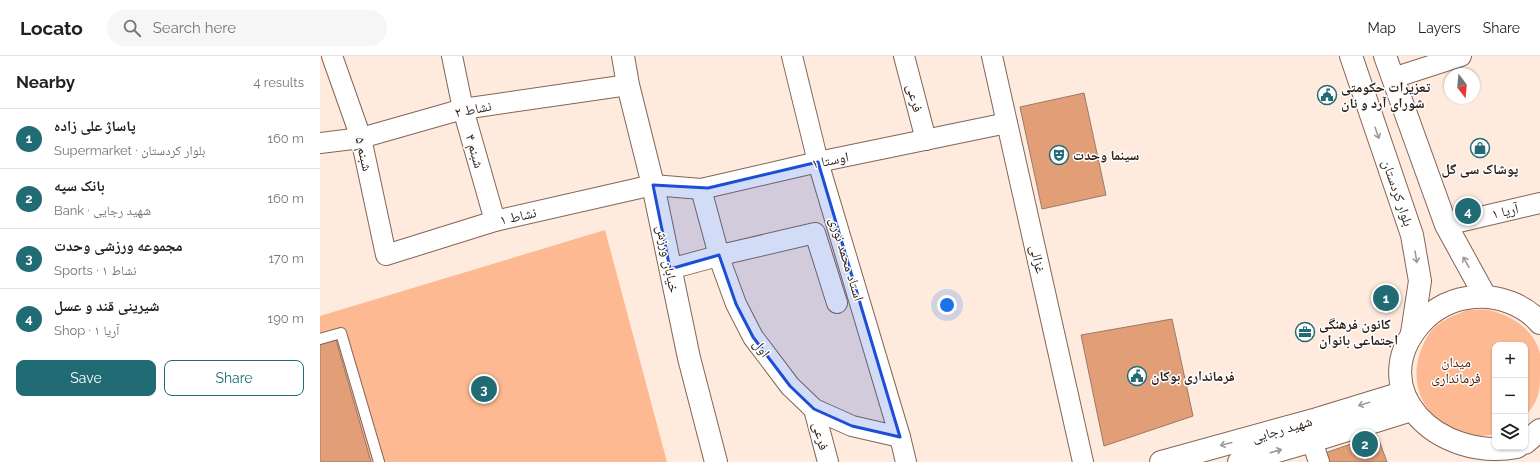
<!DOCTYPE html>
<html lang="en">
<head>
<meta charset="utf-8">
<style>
  :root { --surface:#fff; --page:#f6f6f6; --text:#202124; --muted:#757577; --line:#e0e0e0; --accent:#216c74 }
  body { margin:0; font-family:Raleway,"Noto Naskh Arabic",sans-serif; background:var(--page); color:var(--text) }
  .controls { position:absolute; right:12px; bottom:12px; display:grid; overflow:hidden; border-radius:8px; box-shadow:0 1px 3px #0004 }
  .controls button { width:36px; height:36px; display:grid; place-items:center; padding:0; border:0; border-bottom:1px solid var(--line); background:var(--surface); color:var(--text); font:20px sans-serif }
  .compass { position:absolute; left:1124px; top:12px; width:36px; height:36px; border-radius:50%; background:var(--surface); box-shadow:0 1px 3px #0004; rotate:164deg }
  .you { position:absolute; left:627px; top:249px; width:14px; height:14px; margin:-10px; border:3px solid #fff; border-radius:50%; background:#1a73e8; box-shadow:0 0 0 6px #1a73e833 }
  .badge { display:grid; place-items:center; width:26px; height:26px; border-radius:50%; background:var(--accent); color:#fff; font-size:13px; font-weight:700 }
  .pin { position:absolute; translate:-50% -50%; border:2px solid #fff; box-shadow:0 1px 4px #0006 }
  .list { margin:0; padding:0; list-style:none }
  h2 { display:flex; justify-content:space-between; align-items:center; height:52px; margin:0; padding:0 16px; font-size:17px }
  h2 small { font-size:13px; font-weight:400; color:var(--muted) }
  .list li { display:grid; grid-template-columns:26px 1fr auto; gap:12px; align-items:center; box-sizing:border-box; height:60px; padding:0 16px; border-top:1px solid var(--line) }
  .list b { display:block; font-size:15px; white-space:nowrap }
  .list p { margin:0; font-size:13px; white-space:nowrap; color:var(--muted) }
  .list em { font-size:13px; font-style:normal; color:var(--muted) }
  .actions { display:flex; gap:8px; padding:12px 16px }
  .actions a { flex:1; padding:9px 0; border:1px solid var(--accent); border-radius:8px; text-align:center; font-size:14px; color:var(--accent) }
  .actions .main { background:var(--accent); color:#fff }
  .icon { flex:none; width:22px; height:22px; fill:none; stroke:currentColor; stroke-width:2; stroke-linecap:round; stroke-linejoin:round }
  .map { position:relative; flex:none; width:1220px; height:406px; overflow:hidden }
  header { display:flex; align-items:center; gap:24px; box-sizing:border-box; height:56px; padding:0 20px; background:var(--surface); border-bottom:1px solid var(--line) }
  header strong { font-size:19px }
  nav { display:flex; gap:22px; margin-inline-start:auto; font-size:14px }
  .search { width:280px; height:36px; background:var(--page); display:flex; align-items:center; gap:10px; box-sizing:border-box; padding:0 14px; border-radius:22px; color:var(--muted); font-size:15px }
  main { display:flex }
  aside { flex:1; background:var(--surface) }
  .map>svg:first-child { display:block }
</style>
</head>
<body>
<header>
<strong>Locato</strong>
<div class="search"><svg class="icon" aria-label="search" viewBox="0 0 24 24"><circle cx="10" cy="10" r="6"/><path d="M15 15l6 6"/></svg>Search here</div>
<nav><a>Map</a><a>Layers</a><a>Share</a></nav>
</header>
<main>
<aside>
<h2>Nearby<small>4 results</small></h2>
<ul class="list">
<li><span class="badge">1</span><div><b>پاساژ علی زاده</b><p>Supermarket · بلوار کردستان</p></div><em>160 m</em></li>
<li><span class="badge">2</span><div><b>بانک سپه</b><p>Bank · شهید رجایی</p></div><em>160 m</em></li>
<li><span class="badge">3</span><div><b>مجموعه ورزشی وحدت</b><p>Sports · نشاط ۱</p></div><em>170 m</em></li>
<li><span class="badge">4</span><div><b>شیرینی قند و عسل</b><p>Shop · آریا ۱</p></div><em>190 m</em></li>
</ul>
<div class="actions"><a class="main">Save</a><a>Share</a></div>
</aside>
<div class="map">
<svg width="1220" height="406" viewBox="0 0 1220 406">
  <rect width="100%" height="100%" fill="#ffeade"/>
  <!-- green -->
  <g fill="#fdb992">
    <path d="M285,174L347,406H0V260Z"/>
    <path d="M1148,254C1155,254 1163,253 1169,254C1191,259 1215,274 1220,298C1220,303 1220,310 1220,316C1220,338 1219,343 1205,361V289H1175V378C1170,379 1165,380 1160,380C1118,378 1087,342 1099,300C1102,291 1106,280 1113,273C1123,263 1135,259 1148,254Z"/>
  </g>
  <!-- building -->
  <g fill="#e29e77" stroke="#997a69">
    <path d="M764,37L786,139L722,153L700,51Z"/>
    <path d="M852,263L873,360L784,390L761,279Z"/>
    <path d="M16,284L51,406H0V288Z"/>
    <path d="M1057,379L1067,406H1004L1002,398Z"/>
  </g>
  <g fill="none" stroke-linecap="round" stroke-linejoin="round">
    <!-- lane casing -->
    <g stroke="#836555" stroke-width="12">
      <path id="lane" d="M0,283L21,277L59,406"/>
    </g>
    <!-- street casing -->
    <g stroke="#836555" stroke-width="22">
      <g id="street">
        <path d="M12,0L41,82L66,199L175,165L333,129L381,133L498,106L687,67"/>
        <path d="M132,0L143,53L175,165"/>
        <path d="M472,0L498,106L580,381L586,406"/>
        <path d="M584,0L606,84"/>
        <path d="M672,0L763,406"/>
        <path d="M1073,22L1141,0"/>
        <path d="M0,87L41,82L143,53L308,29"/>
        <path d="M381,133L401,207L416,248L433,281L470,330L494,353L532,370L580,381"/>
        <path d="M1126,169L1220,147"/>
        <path d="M350,213L405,198L495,177L517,247"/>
        <path d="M494,353L508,406"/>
        <path d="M992,385L999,406"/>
      </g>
    </g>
    <!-- secondary casing -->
    <g stroke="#836555" stroke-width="24">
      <g id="secondary">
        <path d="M303,0L308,29L333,129L369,302L396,406"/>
        <path d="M1031,0L1092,179L1100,225L1092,277"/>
        <path d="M1065,0L1126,169L1165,240"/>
        <path d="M1205,387L1220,374"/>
        <path d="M1197,391C1119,406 1043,335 1100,268C1114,252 1134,242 1155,241C1178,239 1205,249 1220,267"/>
        <path d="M841,406L997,363L1082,337"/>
        <path d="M919,406L992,385L1088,355"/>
      </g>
    </g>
    <!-- lane -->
    <use href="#lane" stroke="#fff" stroke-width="10"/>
    <!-- street -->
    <use href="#street" stroke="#fff" stroke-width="20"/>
    <!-- secondary -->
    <use href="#secondary" stroke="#fff" stroke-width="22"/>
  </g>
  <!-- one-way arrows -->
  <defs><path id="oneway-shaft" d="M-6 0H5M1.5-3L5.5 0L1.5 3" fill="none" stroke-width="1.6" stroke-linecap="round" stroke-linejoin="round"/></defs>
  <g stroke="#9f9a97">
    <use href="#oneway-shaft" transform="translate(1057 77) rotate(71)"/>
    <use href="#oneway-shaft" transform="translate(1096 201) rotate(80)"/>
    <use href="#oneway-shaft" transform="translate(1146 206) rotate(-119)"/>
    <use href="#oneway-shaft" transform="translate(1044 348) rotate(163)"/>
    <use href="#oneway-shaft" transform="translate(906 388) rotate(165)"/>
    <use href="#oneway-shaft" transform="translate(956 395) rotate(-16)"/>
  </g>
  <!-- marked area -->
  <path fill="#1d4ed8" fill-opacity="0.2" stroke="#1d4ed8" stroke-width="3" stroke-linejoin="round" d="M498,106L580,381L532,370L494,353L470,330L433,281L416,248L399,199L350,213L333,129L388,132Z"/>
  <!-- icons -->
  <defs>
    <g id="civic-ring" transform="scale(1)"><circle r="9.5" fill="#fff" stroke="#216c74" stroke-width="1.5"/><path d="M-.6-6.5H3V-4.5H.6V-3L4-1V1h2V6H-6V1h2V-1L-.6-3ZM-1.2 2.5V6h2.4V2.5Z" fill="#216c74"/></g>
    <g id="shop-ring" transform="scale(1)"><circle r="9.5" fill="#fff" stroke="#216c74" stroke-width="1.5"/><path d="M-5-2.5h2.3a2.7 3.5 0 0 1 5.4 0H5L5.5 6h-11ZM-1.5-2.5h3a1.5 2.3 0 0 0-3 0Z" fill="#216c74"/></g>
    <g id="theatre-ring" transform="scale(1)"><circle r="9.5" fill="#fff" stroke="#216c74" stroke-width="1.5"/><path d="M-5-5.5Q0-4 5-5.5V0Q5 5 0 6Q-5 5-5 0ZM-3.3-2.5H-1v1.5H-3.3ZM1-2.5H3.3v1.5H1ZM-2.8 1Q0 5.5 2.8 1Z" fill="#216c74"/></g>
    <g id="office-ring" transform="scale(1)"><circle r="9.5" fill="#fff" stroke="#216c74" stroke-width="1.5"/><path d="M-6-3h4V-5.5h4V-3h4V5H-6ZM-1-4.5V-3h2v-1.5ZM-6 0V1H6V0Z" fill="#216c74"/></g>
  </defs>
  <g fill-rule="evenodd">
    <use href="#civic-ring" x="1007" y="39"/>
    <use href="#shop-ring" x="1160" y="92"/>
    <use href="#theatre-ring" x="739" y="99"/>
    <use href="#office-ring" x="985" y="276"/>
    <use href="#civic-ring" x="817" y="320"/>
  </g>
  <g text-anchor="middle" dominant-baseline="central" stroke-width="3" stroke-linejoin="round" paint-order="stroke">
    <!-- poi labels -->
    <g font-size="14" font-weight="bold" fill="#2a1e17" stroke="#fff" text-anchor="start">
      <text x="1021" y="31">تعزیرات حکومتی<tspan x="1021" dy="16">شورای آرد و نان</tspan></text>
      <text x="753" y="99">سینما وحدت</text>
      <text x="1160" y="113" text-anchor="middle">پوشاک سی گل</text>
      <text x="999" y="268">کانون فرهنگی<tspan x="999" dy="16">اجتماعی بانوان</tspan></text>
      <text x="831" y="320">فرمانداری بوکان</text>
    </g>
    <!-- street labels -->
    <g font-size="14" fill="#2a1e17" stroke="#fff">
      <text transform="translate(595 42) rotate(76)">فرعی</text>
      <text transform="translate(153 53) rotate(-11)">نشاط ۲</text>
      <text transform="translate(155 95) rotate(74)">شبنم ۴</text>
      <text transform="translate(44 98) rotate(77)">شبنم ۵</text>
      <text transform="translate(510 104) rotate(-12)">اوستا ۱</text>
      <text transform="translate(1078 137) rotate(71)">بلوار کردستان</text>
      <text transform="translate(1185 155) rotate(-13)">آریا ۱</text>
      <text transform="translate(198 160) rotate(-13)">نشاط ۱</text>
      <text transform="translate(348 203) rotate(79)">خیابان ورزش</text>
      <text transform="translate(527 203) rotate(73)">استاد محمد نوری</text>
      <text transform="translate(718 203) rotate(77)">غزالی</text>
      <text transform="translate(442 292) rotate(54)">اول</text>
      <text transform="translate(962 373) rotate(-16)">شهید رجایی</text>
      <text transform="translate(501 380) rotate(76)">فرعی</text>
    </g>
    <!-- park labels -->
    <g font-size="14" fill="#461b00" stroke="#fff">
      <text x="1136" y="306">میدان<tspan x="1136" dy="16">فرمانداری</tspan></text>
    </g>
  </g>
</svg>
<div class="controls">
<button>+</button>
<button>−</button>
<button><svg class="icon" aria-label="layers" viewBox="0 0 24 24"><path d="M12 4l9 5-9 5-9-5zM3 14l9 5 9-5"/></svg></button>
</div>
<svg class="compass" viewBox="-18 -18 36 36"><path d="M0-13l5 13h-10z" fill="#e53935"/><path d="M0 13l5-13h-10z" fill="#757577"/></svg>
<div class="you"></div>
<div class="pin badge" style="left:1066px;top:242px">1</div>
<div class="pin badge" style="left:1045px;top:388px">2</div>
<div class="pin badge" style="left:164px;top:333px">3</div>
<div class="pin badge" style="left:1148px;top:155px">4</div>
</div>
</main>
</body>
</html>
